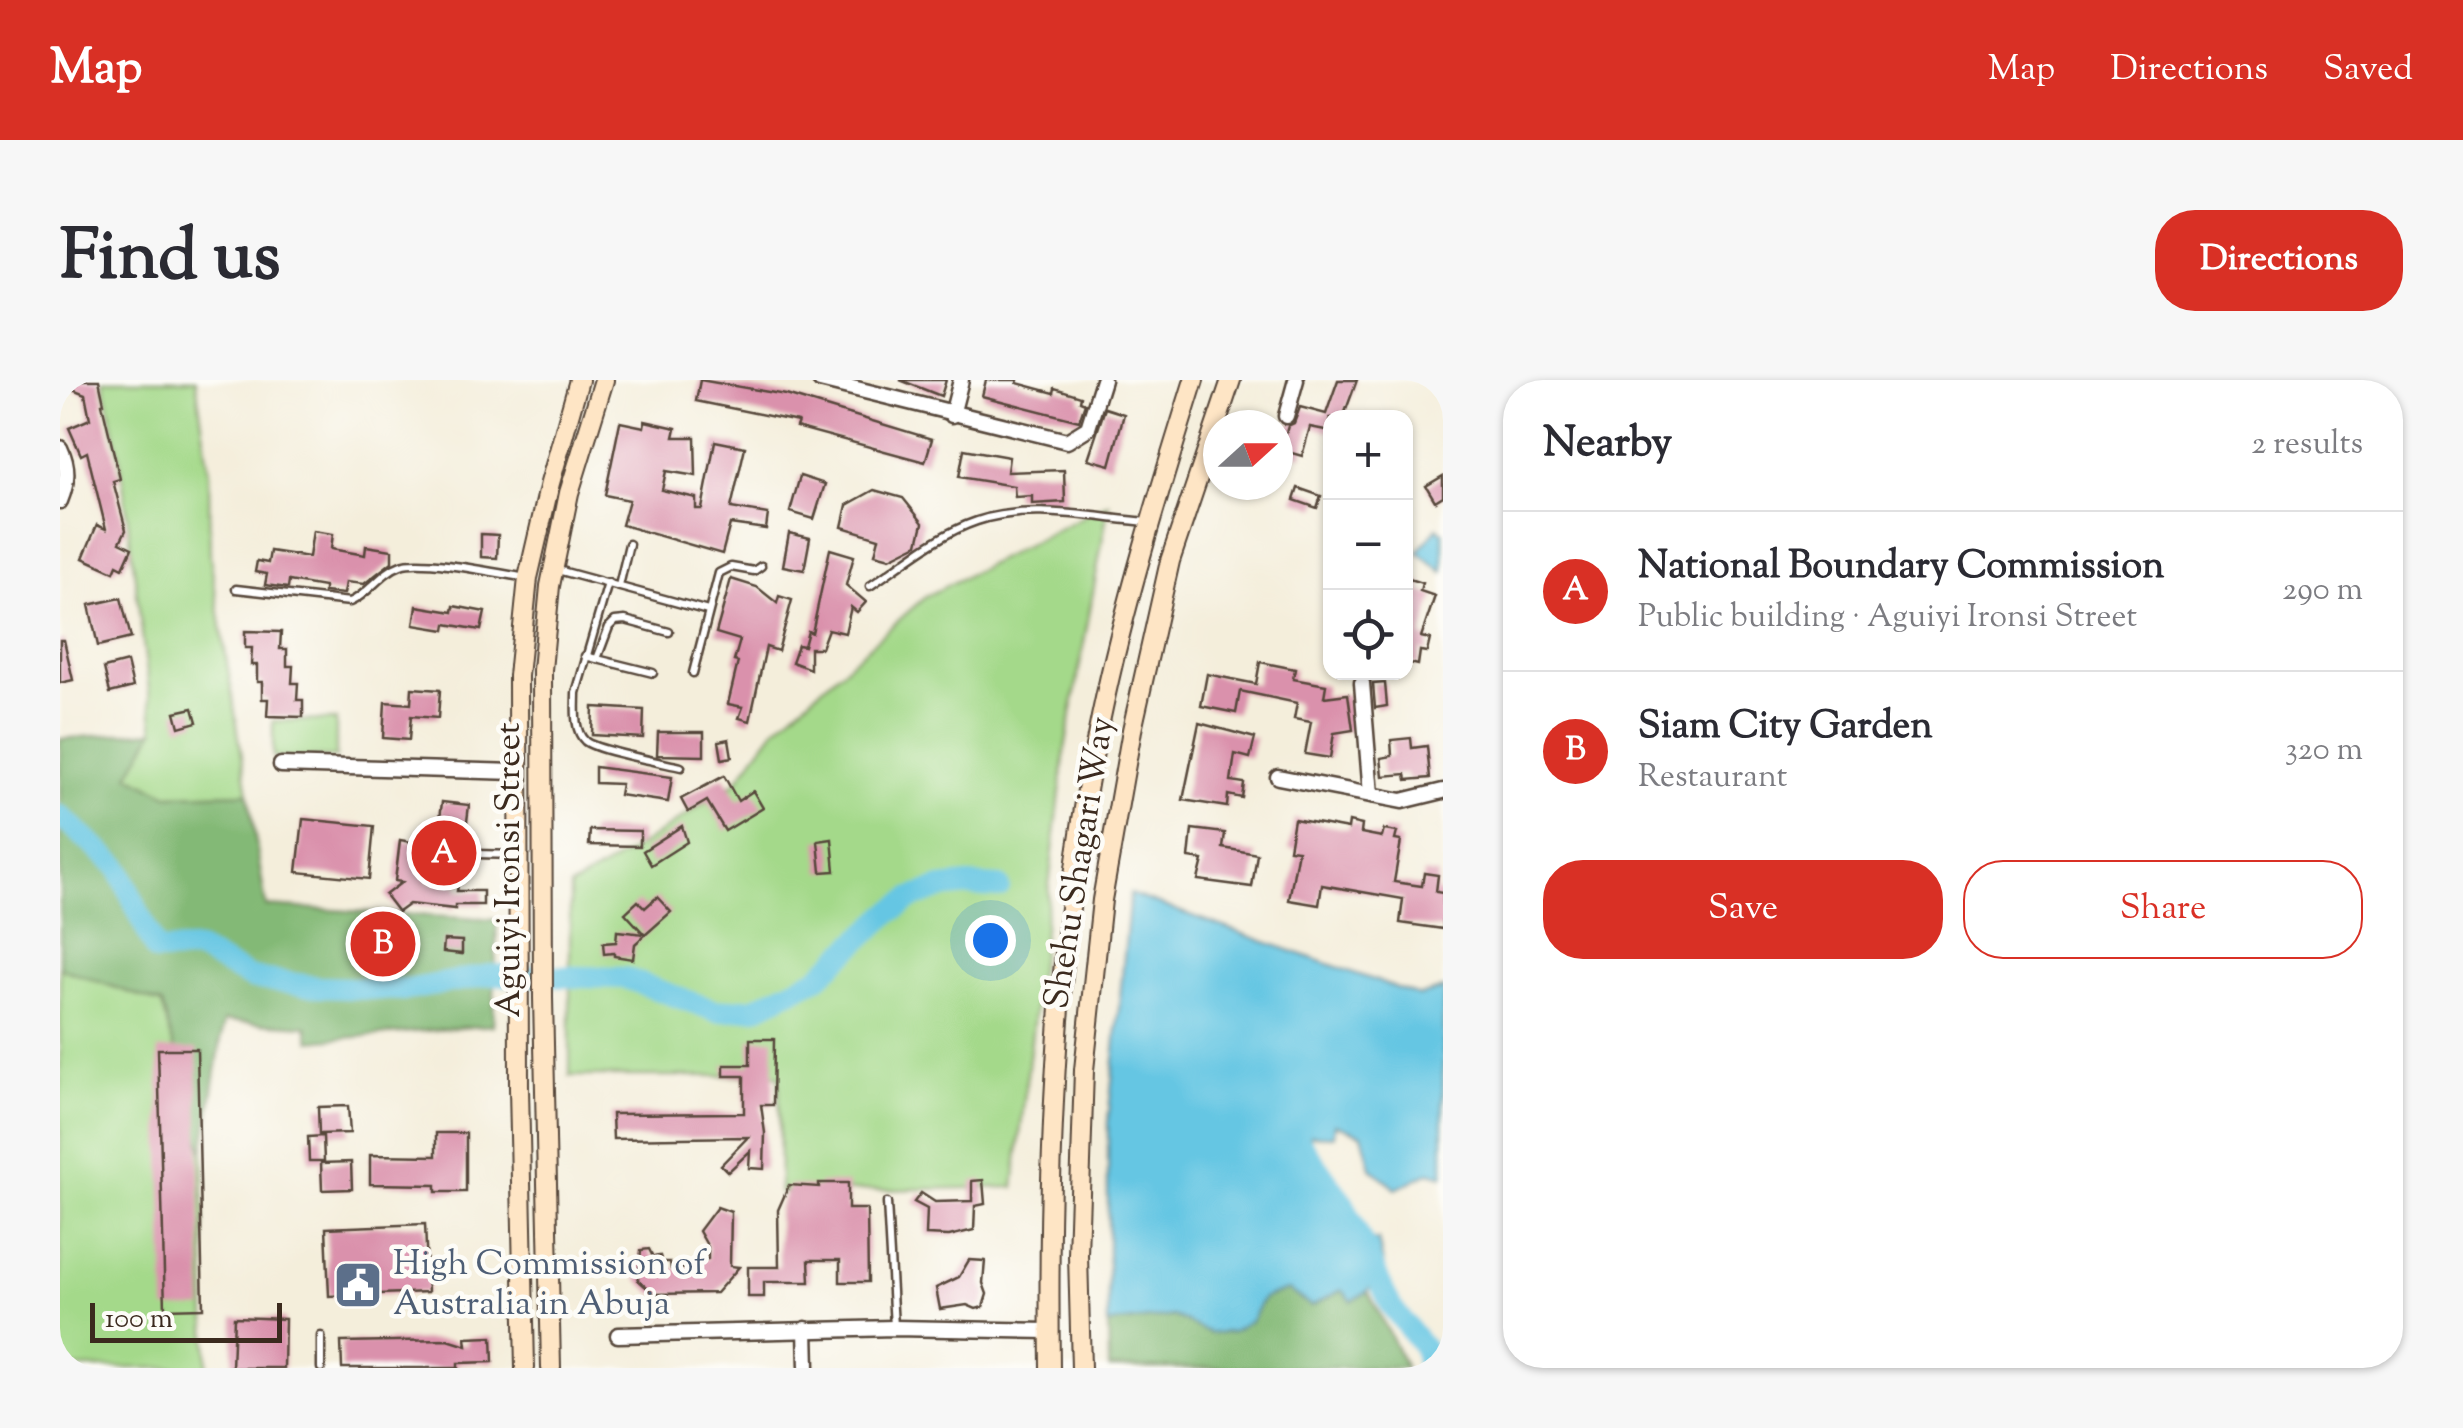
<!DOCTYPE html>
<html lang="en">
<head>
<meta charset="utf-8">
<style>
  :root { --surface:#fff; --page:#f7f7f7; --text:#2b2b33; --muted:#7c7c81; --line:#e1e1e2; --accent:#d93025 }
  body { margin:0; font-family:"Sorts Mill Goudy",serif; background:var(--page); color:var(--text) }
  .controls { position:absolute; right:30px; top:30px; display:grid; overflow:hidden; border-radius:20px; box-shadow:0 2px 8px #0004 }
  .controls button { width:90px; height:90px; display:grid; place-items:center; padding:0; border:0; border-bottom:2px solid var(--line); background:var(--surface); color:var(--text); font:50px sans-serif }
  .compass { position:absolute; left:1143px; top:30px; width:90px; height:90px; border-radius:50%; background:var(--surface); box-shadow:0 2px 8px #0004; rotate:69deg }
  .scale { position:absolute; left:30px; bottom:25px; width:192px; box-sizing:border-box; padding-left:10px; border:5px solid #3b2a1e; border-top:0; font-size:28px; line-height:35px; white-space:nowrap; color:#3b2a1e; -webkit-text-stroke:8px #fdfcf7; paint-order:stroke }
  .you { position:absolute; left:930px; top:560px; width:35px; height:35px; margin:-25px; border:8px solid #fff; border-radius:50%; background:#1a73e8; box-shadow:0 0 0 15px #1a73e833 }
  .badge { display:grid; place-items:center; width:65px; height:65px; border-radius:50%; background:var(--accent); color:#fff; font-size:32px; font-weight:700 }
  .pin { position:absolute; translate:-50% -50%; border:5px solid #fff; box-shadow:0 2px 10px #0006 }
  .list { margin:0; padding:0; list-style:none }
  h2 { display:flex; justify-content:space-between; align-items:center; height:130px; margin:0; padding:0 40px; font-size:42px }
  h2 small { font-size:32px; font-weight:400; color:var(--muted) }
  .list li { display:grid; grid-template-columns:65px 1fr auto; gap:30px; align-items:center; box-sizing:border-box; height:160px; padding:0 40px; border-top:2px solid var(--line) }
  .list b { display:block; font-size:38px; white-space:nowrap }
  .list p { margin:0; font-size:32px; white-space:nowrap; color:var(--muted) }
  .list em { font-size:32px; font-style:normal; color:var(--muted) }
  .actions { display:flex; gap:20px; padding:30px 40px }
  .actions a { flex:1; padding:22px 0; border:2px solid var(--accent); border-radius:40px; text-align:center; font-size:35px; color:var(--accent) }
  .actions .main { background:var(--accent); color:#fff }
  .icon { flex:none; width:55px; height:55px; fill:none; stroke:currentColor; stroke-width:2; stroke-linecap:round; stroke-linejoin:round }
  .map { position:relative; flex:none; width:1383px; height:988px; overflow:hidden; border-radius:40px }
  header { display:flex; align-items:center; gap:60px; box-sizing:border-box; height:140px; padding:0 50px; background:var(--accent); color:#fff }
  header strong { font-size:48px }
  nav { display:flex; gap:55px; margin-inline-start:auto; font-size:35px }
  .intro { display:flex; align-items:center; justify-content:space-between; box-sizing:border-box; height:240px; padding:0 60px }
  h1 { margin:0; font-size:70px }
  .button { padding:25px 45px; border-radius:40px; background:var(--accent); color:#fff; font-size:35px; font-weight:700 }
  main { display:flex; gap:60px; padding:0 60px }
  aside { flex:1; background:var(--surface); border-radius:40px; box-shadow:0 2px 8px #0004 }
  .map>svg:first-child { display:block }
</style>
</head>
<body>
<header>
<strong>Map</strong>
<nav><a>Map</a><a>Directions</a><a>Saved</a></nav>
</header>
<div class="intro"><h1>Find us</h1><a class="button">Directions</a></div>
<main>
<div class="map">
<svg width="1383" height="988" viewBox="0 0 1383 988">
  <rect width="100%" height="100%" fill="#fdfcf7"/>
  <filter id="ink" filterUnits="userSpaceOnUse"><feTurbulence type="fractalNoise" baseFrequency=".01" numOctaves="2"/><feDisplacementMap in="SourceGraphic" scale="20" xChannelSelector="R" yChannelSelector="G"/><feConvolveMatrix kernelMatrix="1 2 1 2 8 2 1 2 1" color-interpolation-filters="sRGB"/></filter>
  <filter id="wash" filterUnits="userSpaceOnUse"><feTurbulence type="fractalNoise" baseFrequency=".0048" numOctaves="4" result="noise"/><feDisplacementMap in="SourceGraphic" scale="40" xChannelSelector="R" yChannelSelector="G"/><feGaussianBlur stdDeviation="2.25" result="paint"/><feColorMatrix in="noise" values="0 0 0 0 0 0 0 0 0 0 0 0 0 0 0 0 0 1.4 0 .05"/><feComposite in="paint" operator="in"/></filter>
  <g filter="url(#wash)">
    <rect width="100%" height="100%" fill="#f4eedb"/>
    <!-- green -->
    <g fill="#a4d98a" stroke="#708254" stroke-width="2.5">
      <path d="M43,0H136L149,93L150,177L188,413L108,415L68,395L94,350L60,78Z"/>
      <path d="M1049,123L1005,369L954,807L720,812L719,696H510V507L580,466L675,403L716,348L865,217Z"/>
      <path d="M276,340V377H213V341Z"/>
      <path d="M0,588L102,624L143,773L147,988H0Z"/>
    </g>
    <!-- forest -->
    <g fill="#83b976" stroke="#5f724a" stroke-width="2.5">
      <path d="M94,351L69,396L108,415L188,413L206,526L437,540L433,645L250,661L247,646L164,641L143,773L102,624L0,588V359Z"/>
      <path d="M1228,910L1251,926L1283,910L1292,921L1308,911L1346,988H1049L1048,944L1114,936L1150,953L1191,940L1203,918Z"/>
    </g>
    <!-- water -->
    <g fill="#65c6e3" stroke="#507880" stroke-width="2.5">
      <path d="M1377,148L1383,152V192L1358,172Z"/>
      <path d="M1070,514L1359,616L1383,609V796L1370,792L1336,809L1311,788L1302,754L1275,744L1274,756L1251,755L1245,777L1250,793L1271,795L1289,836L1296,862L1318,860L1324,888L1308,911L1292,921L1282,910L1251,926L1228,910L1203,918L1191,940L1172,952L1150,953L1114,936L1048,944V742Z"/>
    </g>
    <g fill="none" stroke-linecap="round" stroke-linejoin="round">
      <!-- river -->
      <g stroke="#65c6e3" stroke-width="22">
        <path d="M0,436L58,487L96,571L138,570L191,598L259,607L347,610L429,595L565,598L656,631L695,628L757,598L828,534L852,518L881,508L908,505L939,507"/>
        <path d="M1229,747L1284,824L1331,926L1364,968L1367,988"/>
      </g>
    </g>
    <g id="blocks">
      <!-- building -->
      <g fill="#da91ac">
        <path d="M0,0H39L44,23L42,24L60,99L53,101L66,150L60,162L72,168L63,188L57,185L54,192L23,178L37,145L46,149L27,72L21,75L9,48L30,39L25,14L0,4Z"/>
        <path d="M640,0L726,15L872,59L865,82L736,47L738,42L636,21Z"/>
        <path d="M840,0H886L881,16Z"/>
        <path d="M926,0H958L957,3L994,13L995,8L1021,16L1020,21L1025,23L1019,41L922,16Z"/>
        <path d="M1278,0H1297L1283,38H1270V51L1250,47L1242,76L1221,70L1228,46L1234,43L1240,27L1266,34Z"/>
        <path d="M1045,28L1064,34L1050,85L1028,79Z"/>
        <path d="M585,41L616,48L614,57H635L636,96L606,91L602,110L636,118V129H642L655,61L685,67L671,128L708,134L706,149L670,144L662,174L562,145L569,120L545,115L560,42L584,47Z"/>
        <path d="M904,69L949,77L947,92L1004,90L1005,122L972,124V116L955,117L954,106L899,97Z"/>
        <path d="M740,96L765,104L754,139L730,132Z"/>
        <path d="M1383,96V116L1375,121L1366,106Z"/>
        <path d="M1238,108L1261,116L1257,128L1234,120Z"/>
        <path d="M814,110L843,118L863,143L858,164L830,178L815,174L819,158L782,147L787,125Z"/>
        <path d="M253,151L273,154L271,169L305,175L306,166L332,170V182L304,204L286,202L284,214L264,212V207L229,201L228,208L205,205L207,194L195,192L197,181L208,183L210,171L249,177Z"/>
        <path d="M729,153L750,158L744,190L723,186Z"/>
        <path d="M421,154L438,155L437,178L421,177Z"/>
        <path d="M770,169L794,176L786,205L806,222L797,232L791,227L785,253L768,249L761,268H750V289L732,282L738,265L744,266L748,251L752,253Z"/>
        <path d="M1346,198L1362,203L1360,211L1375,216L1361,257L1370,259L1367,272L1360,271L1358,285L1346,282Z"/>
        <path d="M671,199L697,207L717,223L719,216L732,220L718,271L706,267L690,341L679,338L683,327L668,324L678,282L674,281L680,260L656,253Z"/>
        <path d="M61,218L71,258L38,266L29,225Z"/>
        <path d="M357,226L393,232L394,226L425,232L421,250L386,244L385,250L354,245Z"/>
        <path d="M185,251L221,252L220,269H227V286H233L232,303H238L237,320H243V337L207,336L208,319H202V302H197V285H191L192,268H185Z"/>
        <path d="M0,260H4L13,300L0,303Z"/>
        <path d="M67,282L73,307L50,313L44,288Z"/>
        <path d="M1200,282L1235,289L1233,299L1266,305L1264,317L1288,314L1293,350L1274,353L1270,378L1245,374L1251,342L1234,339L1237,323L1180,311L1176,333L1141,326L1147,294L1196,304Z"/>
        <path d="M1325,303L1327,326L1315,328L1313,304Z"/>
        <path d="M352,308L380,310L378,338L351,336L349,360L323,358L325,322L351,324Z"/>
        <path d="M533,327L584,330L583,358L532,355Z"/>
        <path d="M133,328L137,342L119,347L115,332Z"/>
        <path d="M1139,343L1195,358L1190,378L1175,374L1171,401L1184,403L1182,418L1168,415L1167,427L1123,420Z"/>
        <path d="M598,352H644V376L597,375Z"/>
        <path d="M1351,358L1352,368L1367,366L1370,398L1347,400L1346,394L1323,396L1321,378L1332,376L1331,360Z"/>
        <path d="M669,359L672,377L662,379L659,361Z"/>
        <path d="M535,387L612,397L608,422L559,415L561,404L535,403Z"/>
        <path d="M664,396L678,421L693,411L703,428L665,451L647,421L628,432L621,419Z"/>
        <path d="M382,422L409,425L404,466L377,463Z"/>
        <path d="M243,439L314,446L309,499L237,492Z"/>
        <path d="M1234,439L1288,449L1289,442L1302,445L1301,453L1322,457L1324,450L1337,452L1335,460L1341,461L1334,502L1362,506L1364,493L1378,495L1376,512L1383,513V549L1340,543L1343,519L1262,505L1259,525L1229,520L1238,470L1229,469Z"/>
        <path d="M622,446L627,462L591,485L583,471Z"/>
        <path d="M1132,449L1165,453L1163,468L1197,474L1192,507L1138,500L1143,480L1129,478Z"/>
        <path d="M530,450L580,451V466L529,465Z"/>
        <path d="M772,459L775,491L761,492L758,461Z"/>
        <path d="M340,460L364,464L360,495L368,496L367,502L398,505L397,511H423V525H395V529L349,524L338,532L325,515L342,502L335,501Z"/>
        <path d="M597,517L611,532L575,564L573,579L554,576V573L544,574L543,563L556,562L557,551L584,554L565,533L578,521L585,528Z"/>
        <path d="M308,548L340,549L339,576L307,575Z"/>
        <path d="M384,560L402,561V574L383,572Z"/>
        <path d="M690,659H714L713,725H701L705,753L704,789L689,788L690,771L668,792L661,785L688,757L553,759L552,734L684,733V696H664V685H690Z"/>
        <path d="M98,669H137L143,928L105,929Z"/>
        <path d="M288,726L290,753L259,754L258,727Z"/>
        <path d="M376,753H406V812H376V805L310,804V775L376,776Z"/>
        <path d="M263,756L264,781H249L248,757Z"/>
        <path d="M291,782L292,809L262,810L261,783Z"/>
        <path d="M923,800L925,824L915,826L914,850L889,856L866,855L867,829L854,822L861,813L875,822L912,821V801Z"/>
        <path d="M759,803H788V829H807L808,902H780V880H749L750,902H704V917H688V887H719L718,830L729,805L759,807Z"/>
        <path d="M657,827L671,832L670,886L679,887L656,913L594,914L578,900L581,870L589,869L593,877L600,876L602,882H610L611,889L638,888L642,880L648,879V867L639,851Z"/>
        <path d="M365,844L368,912L269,916L266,848Z"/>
        <path d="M909,880L925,881L923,903L927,914L923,927L916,929L907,925L880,929L876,908L899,897Z"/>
        <path d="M174,937L225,939L224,988H172Z"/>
        <path d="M432,957L433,982L398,983V988H282L281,962L388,960L407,966L406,958Z"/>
      </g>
    </g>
  </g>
  <g filter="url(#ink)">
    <use href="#blocks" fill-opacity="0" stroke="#57473a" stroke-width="2.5"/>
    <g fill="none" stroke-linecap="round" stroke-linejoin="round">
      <!-- lane casing -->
      <g stroke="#57473a" stroke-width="11">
        <g id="lane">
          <path d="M494,189L648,231"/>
          <path d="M548,203L516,313C516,326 513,350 525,361C534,370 604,383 621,387"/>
          <path d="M559,206L569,164"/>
          <path d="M810,206C844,183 878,154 917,141C969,123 1035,138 1089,142"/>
          <path d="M176,209L290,222C309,214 321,192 341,185C361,177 442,194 467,198"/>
          <path d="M525,276L593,293"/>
          <path d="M537,279L549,247L555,241L565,240L609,252"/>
          <path d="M633,293L659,193L671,187L694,191L701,186"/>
          <path d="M375,473L457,475"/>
          <path d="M827,823L834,947"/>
          <path d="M261,988V956"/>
        </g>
      </g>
      <!-- street casing -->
      <g stroke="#57473a" stroke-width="19">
        <g id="street">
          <path d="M760,0L1007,61L1028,48L1043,0"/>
          <path d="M892,35L901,0"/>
          <path d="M1226,36L1236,0"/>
          <path d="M0,68C9,87 8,101 0,121"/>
          <path d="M1302,303L1311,415"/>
          <path d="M221,385L456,392"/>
          <path d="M1218,397L1342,421L1383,411"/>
          <path d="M746,949L747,988"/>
          <path d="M558,955L834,948L989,951"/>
        </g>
      </g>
      <!-- secondary casing -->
      <g stroke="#57473a" stroke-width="22">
        <g id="secondary">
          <path d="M465,988L459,708L458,296L468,198L490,103L519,0"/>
          <path d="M491,988L483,618L482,290L490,206L509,113L544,0"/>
          <path d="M990,988C987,771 996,550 1041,337C1065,222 1099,112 1134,0"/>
          <path d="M1021,988L1018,875L1024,690L1042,520L1072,350L1110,181L1171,0"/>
        </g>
      </g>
      <!-- lane -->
      <use href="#lane" stroke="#fff" stroke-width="6"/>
      <!-- street -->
      <use href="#street" stroke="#fff" stroke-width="14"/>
      <!-- secondary -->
      <use href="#secondary" stroke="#fee5c5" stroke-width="18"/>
    </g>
  </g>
  <!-- icons -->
  <defs>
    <g id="civic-square" transform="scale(2.5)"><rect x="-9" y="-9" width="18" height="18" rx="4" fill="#5c6f8a" stroke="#fdfcf7"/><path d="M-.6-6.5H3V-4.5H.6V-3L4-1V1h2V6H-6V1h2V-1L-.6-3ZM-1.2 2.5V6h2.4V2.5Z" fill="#fff"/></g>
  </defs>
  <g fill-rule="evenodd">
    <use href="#civic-square" x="298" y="905"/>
  </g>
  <g text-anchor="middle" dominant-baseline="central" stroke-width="9" stroke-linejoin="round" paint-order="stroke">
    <!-- street labels -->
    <g font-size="35" fill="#3b2a1e" stroke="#fdfcf7">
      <text transform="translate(1021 483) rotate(-81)">Shehu Shagari Way</text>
      <text transform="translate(450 490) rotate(-90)">Aguiyi Ironsi Street</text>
    </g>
    <!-- service labels -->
    <g font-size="35" fill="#4e5e75" stroke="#fdfcf7" text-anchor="start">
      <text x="333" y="885">High Commission of<tspan x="333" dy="40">Australia in Abuja</tspan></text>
    </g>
  </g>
</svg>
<div class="controls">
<button>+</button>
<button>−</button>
<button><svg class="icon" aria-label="locate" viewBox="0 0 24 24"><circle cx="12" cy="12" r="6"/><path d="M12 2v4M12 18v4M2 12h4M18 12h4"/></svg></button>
</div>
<svg class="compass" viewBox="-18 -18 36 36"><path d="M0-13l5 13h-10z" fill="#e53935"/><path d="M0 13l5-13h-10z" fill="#7c7c81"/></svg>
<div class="scale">100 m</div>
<div class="you"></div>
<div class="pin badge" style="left:384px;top:473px">A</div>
<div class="pin badge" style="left:323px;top:564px">B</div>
</div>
<aside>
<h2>Nearby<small>2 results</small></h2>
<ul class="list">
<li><span class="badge">A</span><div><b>National Boundary Commission</b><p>Public building · Aguiyi Ironsi Street</p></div><em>290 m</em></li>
<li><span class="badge">B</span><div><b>Siam City Garden</b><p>Restaurant</p></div><em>320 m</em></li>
</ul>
<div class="actions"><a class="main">Save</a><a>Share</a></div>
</aside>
</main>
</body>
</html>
